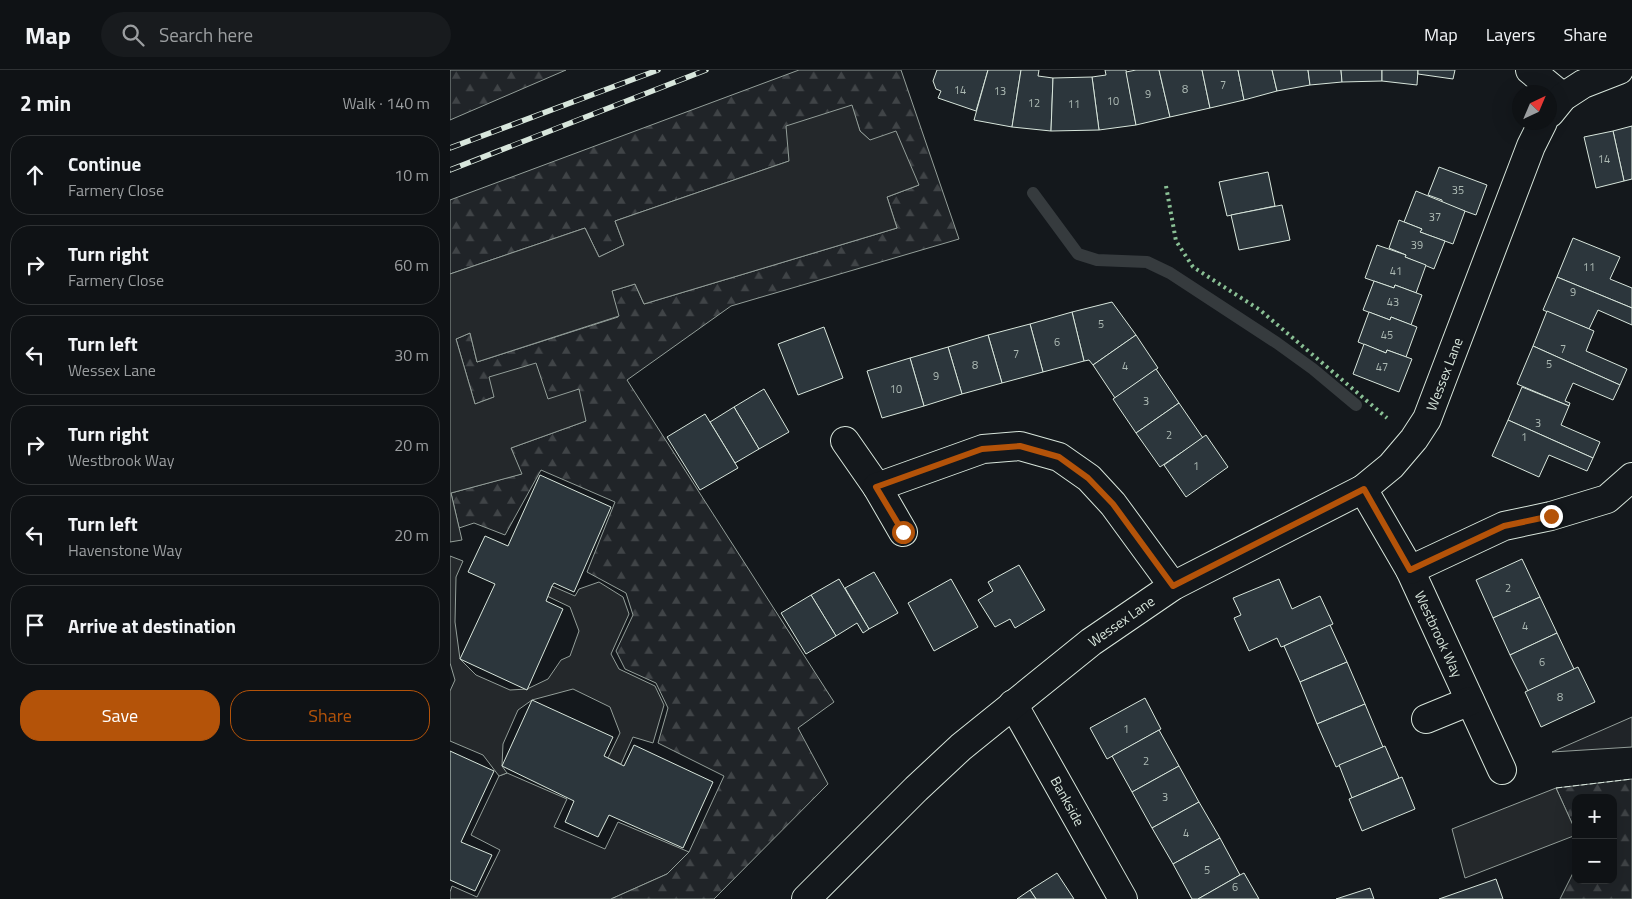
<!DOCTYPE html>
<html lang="en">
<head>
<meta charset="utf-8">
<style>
  :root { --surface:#0f1215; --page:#181b1e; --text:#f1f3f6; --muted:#9b9ea0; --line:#2f3234; --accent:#b45309 }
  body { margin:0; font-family:"Titillium Web",sans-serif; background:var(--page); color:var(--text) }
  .controls { position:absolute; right:15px; bottom:15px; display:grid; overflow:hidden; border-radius:10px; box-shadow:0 5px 20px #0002 }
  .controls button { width:45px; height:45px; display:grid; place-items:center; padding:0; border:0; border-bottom:1px solid var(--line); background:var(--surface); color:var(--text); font:25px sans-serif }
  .compass { position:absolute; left:1062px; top:15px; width:45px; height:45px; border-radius:50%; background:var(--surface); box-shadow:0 5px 20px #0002; rotate:44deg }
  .stop { position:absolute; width:15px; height:15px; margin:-11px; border:4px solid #b45309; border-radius:50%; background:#fff }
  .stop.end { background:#b45309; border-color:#fff; box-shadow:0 1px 5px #0008 }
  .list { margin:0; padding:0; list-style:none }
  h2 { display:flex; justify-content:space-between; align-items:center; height:65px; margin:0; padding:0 20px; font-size:21px }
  h2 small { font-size:16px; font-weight:400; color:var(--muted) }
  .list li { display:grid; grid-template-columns:32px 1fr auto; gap:15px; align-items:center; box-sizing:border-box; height:80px; margin:0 10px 10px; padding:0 10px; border:1px solid var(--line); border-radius:20px }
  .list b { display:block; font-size:19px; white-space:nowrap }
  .list p { margin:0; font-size:16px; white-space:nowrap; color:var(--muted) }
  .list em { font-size:16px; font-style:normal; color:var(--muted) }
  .actions { display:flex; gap:10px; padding:15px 20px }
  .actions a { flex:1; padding:11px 0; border:1px solid var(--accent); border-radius:20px; text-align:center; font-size:18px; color:var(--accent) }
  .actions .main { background:var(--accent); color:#fff }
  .icon { flex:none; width:28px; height:28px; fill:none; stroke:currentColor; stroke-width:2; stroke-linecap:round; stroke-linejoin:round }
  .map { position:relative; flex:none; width:1182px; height:829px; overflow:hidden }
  header { display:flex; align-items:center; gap:30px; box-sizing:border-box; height:70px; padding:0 25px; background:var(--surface); border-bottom:1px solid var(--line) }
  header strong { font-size:24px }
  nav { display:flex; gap:28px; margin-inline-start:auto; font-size:18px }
  .search { width:350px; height:45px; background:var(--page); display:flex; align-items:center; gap:12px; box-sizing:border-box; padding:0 18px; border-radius:28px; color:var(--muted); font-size:19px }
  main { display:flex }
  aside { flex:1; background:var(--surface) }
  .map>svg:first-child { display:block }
</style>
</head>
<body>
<header>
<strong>Map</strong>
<div class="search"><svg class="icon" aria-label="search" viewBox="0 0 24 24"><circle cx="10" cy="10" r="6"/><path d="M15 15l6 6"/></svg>Search here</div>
<nav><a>Map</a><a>Layers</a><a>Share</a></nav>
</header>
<main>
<aside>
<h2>2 min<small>Walk · 140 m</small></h2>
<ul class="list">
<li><svg class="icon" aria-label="ahead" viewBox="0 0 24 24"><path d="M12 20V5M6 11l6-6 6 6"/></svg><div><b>Continue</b><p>Farmery Close</p></div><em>10 m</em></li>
<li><svg class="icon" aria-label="right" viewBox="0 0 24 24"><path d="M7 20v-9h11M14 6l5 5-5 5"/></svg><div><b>Turn right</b><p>Farmery Close</p></div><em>60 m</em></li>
<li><svg class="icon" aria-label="left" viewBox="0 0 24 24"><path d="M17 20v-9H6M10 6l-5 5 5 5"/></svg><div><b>Turn left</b><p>Wessex Lane</p></div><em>30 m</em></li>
<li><svg class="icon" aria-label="right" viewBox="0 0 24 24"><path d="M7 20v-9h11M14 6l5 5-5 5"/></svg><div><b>Turn right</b><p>Westbrook Way</p></div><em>20 m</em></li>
<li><svg class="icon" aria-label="left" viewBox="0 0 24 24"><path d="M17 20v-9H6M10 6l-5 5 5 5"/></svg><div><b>Turn left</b><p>Havenstone Way</p></div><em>20 m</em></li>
<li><svg class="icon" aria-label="arrive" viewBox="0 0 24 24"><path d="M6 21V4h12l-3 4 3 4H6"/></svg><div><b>Arrive at destination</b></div></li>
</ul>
<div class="actions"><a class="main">Save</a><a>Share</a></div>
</aside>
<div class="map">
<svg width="1182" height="829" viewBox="0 0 1182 829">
  <defs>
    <pattern id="forest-firs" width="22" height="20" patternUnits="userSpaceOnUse" patternTransform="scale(1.25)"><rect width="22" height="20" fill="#202428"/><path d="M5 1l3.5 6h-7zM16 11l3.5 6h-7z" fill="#404447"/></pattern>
  </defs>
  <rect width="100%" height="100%" fill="#14181c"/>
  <!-- grass -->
  <g fill="#202428" stroke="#939e99">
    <path d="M1182,647V677L1102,682Z"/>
    <path d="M57,703L117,729L104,757L155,779L168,752L239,782L217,804L161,829H0V822L2,816L27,827L50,780L21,765L49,706Z"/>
  </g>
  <!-- forest -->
  <g fill="url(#forest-firs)" stroke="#939e99">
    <path d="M0,0H116L0,50Z"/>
    <path d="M349,0H451L509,169L281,236L177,310L384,632L348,658L378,714L264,829H161L217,804L239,782L274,706L208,673L218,638L206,613L175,599L166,581L183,545L176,523L137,502L165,432L91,400L55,465L24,453L9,458L1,423L71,404L61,378L136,351L97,329L44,327L25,334L6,269L20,263L27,292L168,247L162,221L185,214L194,234L447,158L437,127L469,115L410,61L401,35L339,91L165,151L174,175L149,187L135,158L0,204V130Z"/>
    <path d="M1182,709V829H1110L1125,799L1126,787V810H1163V728H1126V762L1106,718Z"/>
  </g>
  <!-- parking -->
  <g fill="#24282b" stroke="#939e99">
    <path d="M402,35L410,61L420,70L446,61L469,115L437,127L447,158L194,234L185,214L162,221L169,246L27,292L20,263L6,269L25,334L44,327L39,307L86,293L98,329L129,319L136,351L61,378L72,404L1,423L12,470L0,472V204L135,158L149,187L174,175L165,151L339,91L336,56Z"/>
    <path d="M0,486L13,491L6,507L5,552L10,589L26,605L60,620L77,619L98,609L111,590L120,586L129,561L120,537L97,526L102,516L125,526L129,519L149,512L173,527L179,544L161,584L169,599L205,616L214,635L203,673L183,667L171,694L158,688L170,663L160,637L123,619L82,630L68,640L53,674L52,696L57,703L49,706L33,685L0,671V621L5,610L0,593Z"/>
    <path d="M1106,718L1126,762V765L1015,808L1002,759Z"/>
  </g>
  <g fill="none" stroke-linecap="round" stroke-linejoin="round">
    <!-- stream -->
    <path stroke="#363b3e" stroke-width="12" d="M583,123L628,184L647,190L697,192L720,203L827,273L863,299L906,335"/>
  </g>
  <!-- building -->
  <g fill="#2c363c" stroke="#d8e6dc">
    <path d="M487,0H538L526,41L488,28L491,21L486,19L483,11Z"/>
    <path d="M538,0H571L562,57L524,50Z"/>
    <path d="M571,0H589L588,6L603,8L601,61L562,57Z"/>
    <path d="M655,0H676L686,55L649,60L642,7L656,5Z"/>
    <path d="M686,0H709L720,47L686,55L676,2Z"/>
    <path d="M709,0H752L760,38L720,47Z"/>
    <path d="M752,0H788L794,30L760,38Z"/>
    <path d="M788,0H822L827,21L794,30Z"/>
    <path d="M822,0H858L860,15L827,21Z"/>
    <path d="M858,0H891L892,12L860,15Z"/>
    <path d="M891,0H932V11L892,12Z"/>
    <path d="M932,0H968L967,15L932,11Z"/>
    <path d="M968,0H1005L1003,9L968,4Z"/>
    <path d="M642,7L649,60L601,61L603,8Z"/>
    <path d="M1182,56V109L1174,111L1163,61Z"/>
    <path d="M1163,61L1174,111L1146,118L1134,67Z"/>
    <path d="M989,97L1037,115L1026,145L992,133V130L978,125Z"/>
    <path d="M818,102L825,136L777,146L769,112Z"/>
    <path d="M966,121L1015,141L1003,174L970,162L972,159L954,152Z"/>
    <path d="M832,135L840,170L789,180L781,145Z"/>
    <path d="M949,150L972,159L970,162L995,171L984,199L955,187L956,185L939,178Z"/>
    <path d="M1123,168L1170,187L1160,209L1182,218V238L1107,207Z"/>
    <path d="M927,175L956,185L955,187L976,195L966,223L945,215L944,218L915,208Z"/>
    <path d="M1107,207L1182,238V255L1148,240L1139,259L1093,240Z"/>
    <path d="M924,211L944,218L945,215L972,225L961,255L941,247L940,250L913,240Z"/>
    <path d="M662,232L686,265L643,295L639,290L634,291L622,242Z"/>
    <path d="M1097,241L1144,261L1136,281L1177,299L1170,315L1083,276Z"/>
    <path d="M622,242L634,291L593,302L580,254Z"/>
    <path d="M919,242L940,250L941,247L967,257L956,287L937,280L936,283L908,272Z"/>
    <path d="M580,254L593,302L552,313L538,265Z"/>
    <path d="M374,257L393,308L348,325L328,274Z"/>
    <path d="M538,265L552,313L512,324L498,277Z"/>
    <path d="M686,265L708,298L665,328L643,295Z"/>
    <path d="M914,274L936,283L937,280L962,289L949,322L903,304Z"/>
    <path d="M1083,276L1170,315L1163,330L1123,313L1115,331L1120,333L1119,336L1067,314Z"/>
    <path d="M498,277L512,324L474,336L460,288Z"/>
    <path d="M460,288L474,336L432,348L417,301Z"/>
    <path d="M706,299L729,333L686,363L663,329Z"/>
    <path d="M1072,317L1119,336L1111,355L1150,372L1143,388L1058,350Z"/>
    <path d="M314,319L339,362L309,379L284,337Z"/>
    <path d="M729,333L753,368L710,397L686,363Z"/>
    <path d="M284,337L309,379L285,393L260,352Z"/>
    <path d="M255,344L288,398L250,420L217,367Z"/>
    <path d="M1058,350L1143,388L1137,401L1099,385L1089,407L1042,386Z"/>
    <path d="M756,365L778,397L736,427L714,395Z"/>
    <path d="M90,405L161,437L124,522L104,513L102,516L96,531L113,539L77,620L10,589L45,514L18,502L35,466L58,476Z"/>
    <path d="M1072,489L1090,527L1043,548L1026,510Z"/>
    <path d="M569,495L595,540L565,558L560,549L545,557L528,530L543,521L538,512Z"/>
    <path d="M424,502L448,543L419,559L395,518Z"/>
    <path d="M389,509L419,559L413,563L407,553L386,566L361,525Z"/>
    <path d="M501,509L528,557L484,581L458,533Z"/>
    <path d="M829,509L842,539L870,526L883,554L834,576L831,577L827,568L799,581L784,548L791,545L783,528Z"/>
    <path d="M361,525L386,566L356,584L331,543Z"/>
    <path d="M1090,527L1107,563L1060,585L1043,548Z"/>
    <path d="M880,555L897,592L850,612L834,576Z"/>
    <path d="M1107,563L1124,599L1078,621L1060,585Z"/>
    <path d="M897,592L915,634L867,654L850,612Z"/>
    <path d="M1128,597L1145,632L1091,657L1075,622Z"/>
    <path d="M695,628L711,659L657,689L640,658Z"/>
    <path d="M82,630L163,667L154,686L174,696L184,675L263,712L233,778L159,745L148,767L115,752L124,731L52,696Z"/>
    <path d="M915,634L933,677L886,697L867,654Z"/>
    <path d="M709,660L729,696L682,722L662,686Z"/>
    <path d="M935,676L949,708L902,728L889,695Z"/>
    <path d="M0,681L44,701L11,772L42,785L25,821L0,810Z"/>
    <path d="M729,696L749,732L702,758L682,722Z"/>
    <path d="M952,707L965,739L912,761L899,729Z"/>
    <path d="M749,732L770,768L723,794L702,758Z"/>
    <path d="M770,768L790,805L748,829H742L723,794Z"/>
    <path d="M607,803L624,829H586L580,820Z"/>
    <path d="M794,803L809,829H748L790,805Z"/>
    <path d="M1046,809L1053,829H989Z"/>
    <path d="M920,818L924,829H886Z"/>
    <path d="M580,820L586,829H567Z"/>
  </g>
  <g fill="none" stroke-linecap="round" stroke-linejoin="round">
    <!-- minor casing -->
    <g stroke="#d8e6dc" stroke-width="30">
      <g id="minor">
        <path d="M1080,0L1113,27"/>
        <path d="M1100,43L1113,27L1133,14L1169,0"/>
        <path d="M395,371L427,417L453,462"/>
        <path d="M427,417L533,379L570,376L609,387L639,408L663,434L723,516"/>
        <path d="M913,419L960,500L1052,700"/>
        <path d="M960,500L1054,456L1101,446L1157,429L1182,407"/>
        <path d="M563,634L673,829"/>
        <path d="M976,649L1020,631"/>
        <path d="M356,829L466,719L511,677L641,572L723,516L913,419L941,396L964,369L977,349L1081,76L1093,52"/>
      </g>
    </g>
    <!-- minor -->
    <use href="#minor" stroke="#14181c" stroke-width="28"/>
    <!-- rail casing -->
    <g stroke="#d8e6dc" stroke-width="5.5">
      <g id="rail">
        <path d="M0,78L208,0"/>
        <path d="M0,100L256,0"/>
      </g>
    </g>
    <!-- rail -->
    <use href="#rail" stroke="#14181c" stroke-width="4" stroke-dasharray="11" stroke-linecap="butt"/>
    <!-- hedge -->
    <path stroke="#8ac095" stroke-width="4" stroke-dasharray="2.5 4" stroke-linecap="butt" d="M716,116L726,171L743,197L810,240L937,348"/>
    <!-- fence -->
    <path stroke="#d8e6dc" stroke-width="1" stroke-dasharray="6 2.5" stroke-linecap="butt" d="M1106,718L1182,709"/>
  </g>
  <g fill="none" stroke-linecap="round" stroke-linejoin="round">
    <!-- route -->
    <path stroke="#b45309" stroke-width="6" d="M453,462L426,417L532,379L570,376L609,387L638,408L663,434L723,516L914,419L960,500L1054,456L1101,446"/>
  </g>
  <g text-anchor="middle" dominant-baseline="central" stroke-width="4" stroke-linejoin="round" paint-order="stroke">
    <!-- number labels -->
    <g font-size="11" fill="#adbab4">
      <text x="773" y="15">7</text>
      <text x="735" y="19">8</text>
      <text x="510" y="20">14</text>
      <text x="550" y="21">13</text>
      <text x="698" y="24">9</text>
      <text x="663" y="31">10</text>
      <text x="584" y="33">12</text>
      <text x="624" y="34">11</text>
      <text x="1154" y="89">14</text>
      <text x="1008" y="120">35</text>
      <text x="985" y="147">37</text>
      <text x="967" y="175">39</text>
      <text x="1139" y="197">11</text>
      <text x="946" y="201">41</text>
      <text x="1123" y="222">9</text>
      <text x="943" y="232">43</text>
      <text x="651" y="254">5</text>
      <text x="937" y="265">45</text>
      <text x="607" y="272">6</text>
      <text x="1113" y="279">7</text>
      <text x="566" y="284">7</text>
      <text x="1099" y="294">5</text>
      <text x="525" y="295">8</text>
      <text x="675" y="296">4</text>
      <text x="932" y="297">47</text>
      <text x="486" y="306">9</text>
      <text x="446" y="319">10</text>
      <text x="696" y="331">3</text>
      <text x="1088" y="353">3</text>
      <text x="719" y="365">2</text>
      <text x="1074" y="367">1</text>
      <text x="746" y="396">1</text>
      <text x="1058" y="518">2</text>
      <text x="1075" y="556">4</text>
      <text x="1092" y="592">6</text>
      <text x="1110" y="627">8</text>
      <text x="676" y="659">1</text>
      <text x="696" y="691">2</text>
      <text x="715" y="727">3</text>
      <text x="736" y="763">4</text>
      <text x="757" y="800">5</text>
      <text x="785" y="817">6</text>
    </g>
    <!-- street labels -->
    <g font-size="14" fill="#d8e6dc" stroke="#14181c">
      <text transform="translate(994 304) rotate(-69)">Wessex Lane</text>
      <text transform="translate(671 551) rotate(-35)">Wessex Lane</text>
      <text transform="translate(989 564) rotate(65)">Westbrook Way</text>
      <text transform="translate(618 731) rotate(61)">Bankside</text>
    </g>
  </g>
</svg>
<div class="controls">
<button>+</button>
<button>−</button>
</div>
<svg class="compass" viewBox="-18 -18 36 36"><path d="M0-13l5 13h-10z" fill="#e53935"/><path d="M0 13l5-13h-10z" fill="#9b9ea0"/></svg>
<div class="stop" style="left:453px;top:462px"></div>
<div class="stop end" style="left:1101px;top:446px"></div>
</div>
</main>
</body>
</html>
